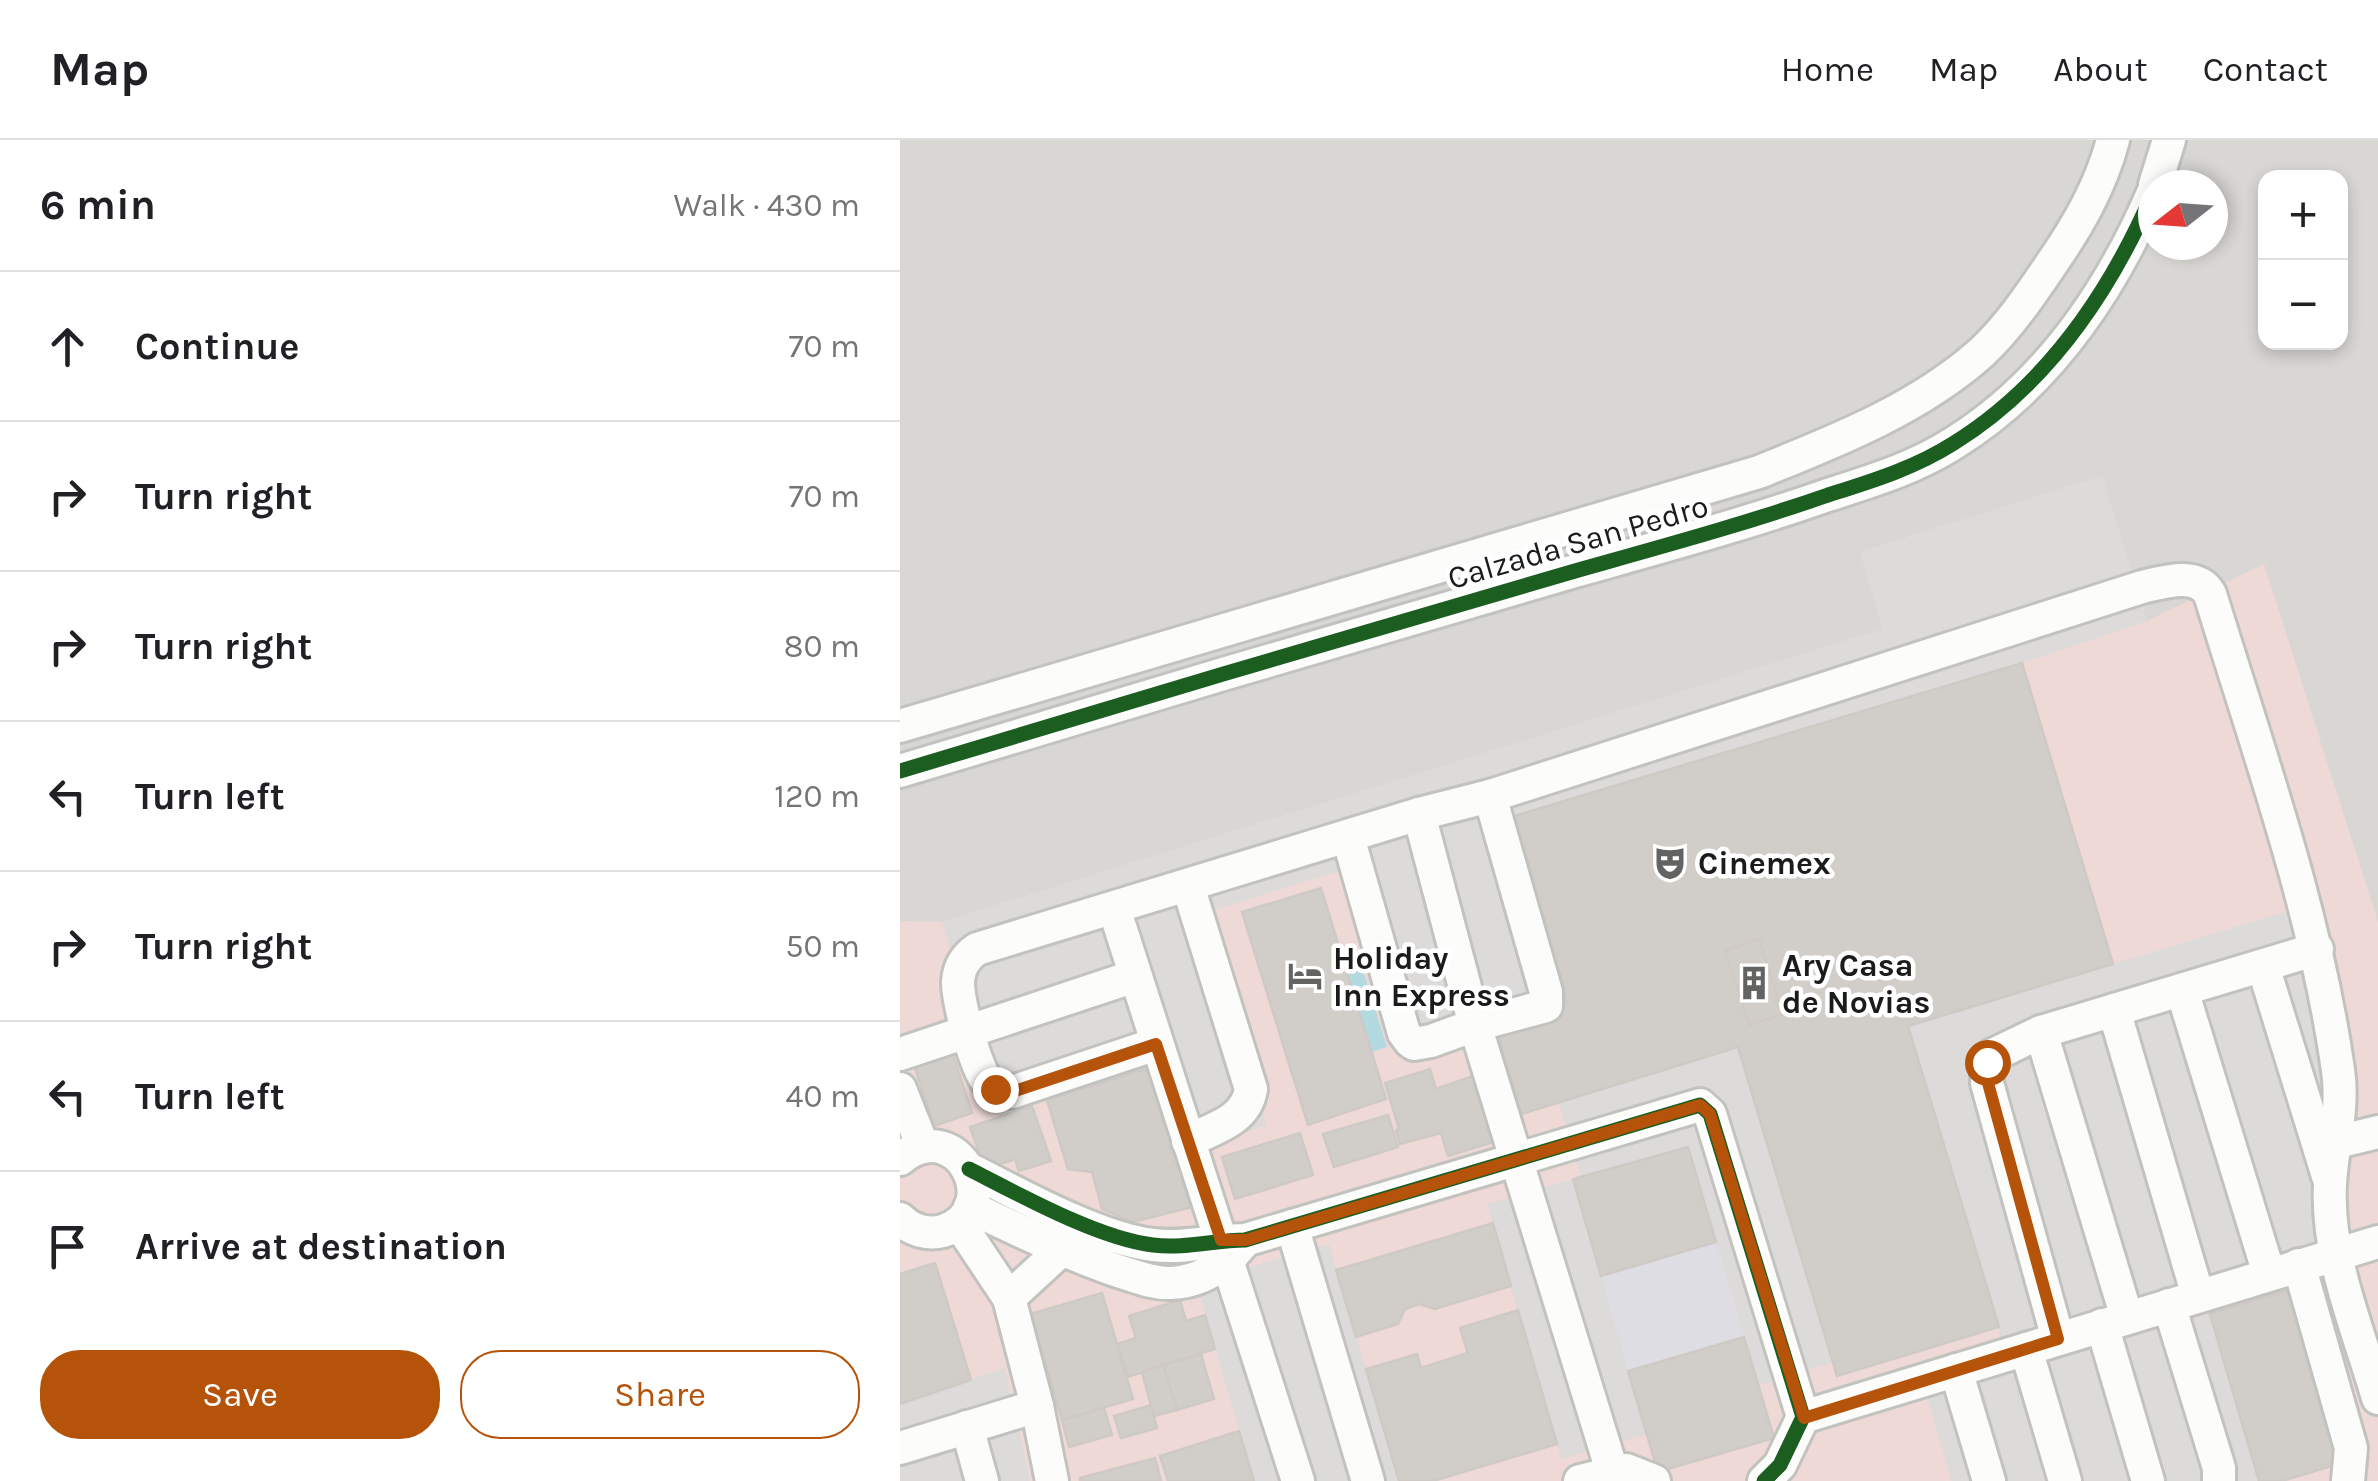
<!DOCTYPE html>
<html lang="en">
<head>
<meta charset="utf-8">
<style>
  :root { --surface:#fff; --page:#f2f2f2; --text:#202124; --muted:#757577; --line:#e0e0e0; --accent:#b45309 }
  body { margin:0; font-family:Karla,sans-serif; background:var(--page); color:var(--text) }
  .controls { position:absolute; right:30px; top:30px; display:grid; overflow:hidden; border-radius:20px; box-shadow:0 5px 15px #0003 }
  .controls button { width:90px; height:90px; display:grid; place-items:center; padding:0; border:0; border-bottom:2px solid var(--line); background:var(--surface); color:var(--text); font:50px sans-serif }
  .compass { position:absolute; left:1238px; top:30px; width:90px; height:90px; border-radius:50%; background:var(--surface); box-shadow:0 5px 15px #0003; rotate:253deg }
  .stop { position:absolute; width:30px; height:30px; margin:-22px; border:8px solid #b45309; border-radius:50%; background:#fff }
  .stop.end { background:#b45309; border-color:#fff; box-shadow:0 2px 10px #0008 }
  .list { margin:0; padding:0; list-style:none }
  h2 { display:flex; justify-content:space-between; align-items:center; height:130px; margin:0; padding:0 40px; font-size:42px }
  h2 small { font-size:32px; font-weight:400; color:var(--muted) }
  .list li { display:grid; grid-template-columns:65px 1fr auto; gap:30px; align-items:center; box-sizing:border-box; height:150px; padding:0 40px; border-top:2px solid var(--line) }
  .list b { display:block; font-size:38px; white-space:nowrap }
  .list em { font-size:32px; font-style:normal; color:var(--muted) }
  .actions { display:flex; gap:20px; padding:30px 40px }
  .actions a { flex:1; padding:22px 0; border:2px solid var(--accent); border-radius:40px; text-align:center; font-size:35px; color:var(--accent) }
  .actions .main { background:var(--accent); color:#fff }
  .icon { flex:none; width:55px; height:55px; fill:none; stroke:currentColor; stroke-width:2; stroke-linecap:round; stroke-linejoin:round }
  .map { position:relative; flex:none; width:1478px; height:1341px; overflow:hidden }
  header { display:flex; align-items:center; gap:60px; box-sizing:border-box; height:140px; padding:0 50px; background:var(--surface); border-bottom:2px solid var(--line) }
  header strong { font-size:48px }
  nav { display:flex; gap:55px; margin-inline-start:auto; font-size:35px }
  main { display:flex }
  aside { flex:1; background:var(--surface) }
  .map>svg:first-child { display:block }
</style>
</head>
<body>
<header>
<strong>Map</strong>
<nav><a>Home</a><a>Map</a><a>About</a><a>Contact</a></nav>
</header>
<main>
<aside>
<h2>6 min<small>Walk · 430 m</small></h2>
<ul class="list">
<li><svg class="icon" aria-label="ahead" viewBox="0 0 24 24"><path d="M12 20V5M6 11l6-6 6 6"/></svg><div><b>Continue</b></div><em>70 m</em></li>
<li><svg class="icon" aria-label="right" viewBox="0 0 24 24"><path d="M7 20v-9h11M14 6l5 5-5 5"/></svg><div><b>Turn right</b></div><em>70 m</em></li>
<li><svg class="icon" aria-label="right" viewBox="0 0 24 24"><path d="M7 20v-9h11M14 6l5 5-5 5"/></svg><div><b>Turn right</b></div><em>80 m</em></li>
<li><svg class="icon" aria-label="left" viewBox="0 0 24 24"><path d="M17 20v-9H6M10 6l-5 5 5 5"/></svg><div><b>Turn left</b></div><em>120 m</em></li>
<li><svg class="icon" aria-label="right" viewBox="0 0 24 24"><path d="M7 20v-9h11M14 6l5 5-5 5"/></svg><div><b>Turn right</b></div><em>50 m</em></li>
<li><svg class="icon" aria-label="left" viewBox="0 0 24 24"><path d="M17 20v-9H6M10 6l-5 5 5 5"/></svg><div><b>Turn left</b></div><em>40 m</em></li>
<li><svg class="icon" aria-label="arrive" viewBox="0 0 24 24"><path d="M6 21V4h12l-3 4 3 4H6"/></svg><div><b>Arrive at destination</b></div></li>
</ul>
<div class="actions"><a class="main">Save</a><a>Share</a></div>
</aside>
<div class="map">
<svg width="1478" height="1341" viewBox="0 0 1478 1341">
  <rect width="100%" height="100%" fill="#eae8e2"/>
  <!-- residential -->
  <path fill="#d9d7d4" fill-rule="evenodd" d="M0,0H1478V1341H0ZM1366,38H1440V202H1366ZM1253,45H1313V105H1253Z"/>
  <!-- commercial -->
  <path fill="#eed9d6" d="M1202,336L1247,481L1364,424L1478,782V1341H0V781L42,782L983,489L960,412Z"/>
  <!-- parking -->
  <g fill="#dcdbd9">
    <path d="M1202,336L1247,481L1122,523L611,677L667,863L502,919L443,730L301,774L367,985L282,1015L254,926L101,976L42,782L983,489L960,412Z"/>
    <path d="M1385,772L1413,862L1421,954L1419,1105L1102,1202L1008,886Z"/>
    <path d="M838,907L932,1223L859,1245L788,1008L682,1039L658,960Z"/>
    <path d="M673,1039L747,1294L661,1319L587,1064Z"/>
    <path d="M429,1104L499,1341H354L296,1143Z"/>
    <path d="M1310,1174L1359,1341H1051L1027,1257Z"/>
    <path d="M105,1228L130,1341H0V1264Z"/>
  </g>
  <!-- plaza -->
  <path fill="#dedde3" d="M816,1102L844,1197L728,1231L701,1136Z"/>
  <!-- water -->
  <path fill="#b3d9e1" d="M457,811L487,907L472,912L442,815Z"/>
  <!-- building -->
  <g fill="#d1cec9" stroke="#cec9c4" stroke-width="2.5">
    <path d="M1122,523L1213,824L1008,886L1099,1187L937,1236L838,907L621,974L595,885L667,863L611,677Z"/>
    <path d="M421,748L486,959L408,985L342,772Z"/>
    <path d="M859,799L883,874L849,885L825,811Z"/>
    <path d="M52,912L72,973L34,986L14,925Z"/>
    <path d="M255,926L296,1066L233,1082L202,1069L192,1032L168,1029L147,960Z"/>
    <path d="M530,929L536,949L581,933L600,1000L548,1016L541,993L500,1004L496,990L499,989L485,943Z"/>
    <path d="M132,966L151,1021L119,1031L115,1019L92,1027L80,1015L70,987Z"/>
    <path d="M488,975L498,1007L434,1027L423,994Z"/>
    <path d="M400,993L413,1035L335,1059L322,1017Z"/>
    <path d="M788,1007L816,1102L701,1136L673,1039Z"/>
    <path d="M593,1083L611,1146L535,1169L519,1164L505,1169L498,1184L456,1197L436,1130Z"/>
    <path d="M35,1123L71,1240L0,1264V1134Z"/>
    <path d="M1393,1149L1445,1322L1382,1341H1359L1310,1174Z"/>
    <path d="M202,1153L233,1259L162,1280L130,1174Z"/>
    <path d="M280,1160L286,1181L305,1175L315,1209L228,1237L217,1204L236,1198L229,1176Z"/>
    <path d="M618,1170L657,1304L533,1341H499L466,1229L517,1214L521,1228L568,1213L560,1188Z"/>
    <path d="M844,1197L874,1298L758,1332L728,1231Z"/>
    <path d="M301,1214L314,1259L277,1270L263,1225Z"/>
    <path d="M263,1225L277,1270L254,1276L242,1232Z"/>
    <path d="M251,1265L257,1288L221,1298L214,1276Z"/>
    <path d="M204,1268L212,1295L169,1307L162,1280Z"/>
    <path d="M339,1291L354,1341H268L260,1316Z"/>
    <path d="M255,1318L261,1341H180V1338Z"/>
  </g>
  <g fill="none" stroke-linecap="round" stroke-linejoin="round">
    <!-- minor casing -->
    <g stroke="#c2c2bf" stroke-width="38">
      <g id="minor">
        <path d="M1255,45L1269,0"/>
        <path d="M0,586L859,332C936,301 1018,269 1081,213C1109,187 1131,154 1152,123C1179,84 1201,45 1213,0"/>
        <path d="M0,631C225,563 449,496 675,431C760,407 845,384 928,355C972,341 1015,328 1054,303C1147,245 1210,152 1253,53"/>
        <path d="M519,674L575,885L712,1331"/>
        <path d="M448,697L504,893L510,901L514,904L531,901L575,885L646,866V852L590,656"/>
        <path d="M288,746L351,949C346,981 314,988 288,1001"/>
        <path d="M214,768L398,1341"/>
        <path d="M1363,826L1428,1036"/>
        <path d="M1282,850L1369,1134"/>
        <path d="M1214,870L1298,1156"/>
        <path d="M1141,892L1227,1178"/>
        <path d="M256,904L112,952C104,952 97,951 90,945C76,933 58,861 58,842C59,827 65,817 77,809L519,674L590,656L1242,447C1264,442 1297,431 1310,454C1358,611 1415,768 1438,930C1444,970 1432,1005 1430,1044C1426,1116 1458,1189 1478,1258"/>
        <path d="M0,914L235,836"/>
        <path d="M0,949L23,1007"/>
        <path d="M1437,1002L1478,992"/>
        <path d="M0,1019C59,971 107,1071 43,1091C27,1095 11,1090 0,1079"/>
        <path d="M69,1029C118,1054 199,1099 253,1105C284,1109 315,1100 345,1100L800,965L810,974L903,1277L880,1325L864,1341"/>
        <path d="M70,1067C119,1091 166,1113 218,1131C235,1136 253,1144 271,1143C300,1142 324,1126 342,1104"/>
        <path d="M59,1083L109,1158L137,1266L152,1341"/>
        <path d="M392,1086L468,1341"/>
        <path d="M1399,1125L1451,1308L1448,1341"/>
        <path d="M109,1158L160,1111"/>
        <path d="M1269,1165L1319,1328V1341"/>
        <path d="M1202,1185L1248,1341"/>
        <path d="M1158,1199L1087,943V922L1091,916L1141,892L1417,809"/>
        <path d="M1126,1209L1165,1341"/>
        <path d="M1056,1230L1089,1341"/>
        <path d="M903,1277L1478,1102"/>
        <path d="M67,1287L82,1341"/>
        <path d="M0,1308L137,1266"/>
        <path d="M680,1341L726,1330L754,1341"/>
      </g>
    </g>
    <!-- minor -->
    <use href="#minor" stroke="#fcfcfb" stroke-width="32"/>
    <!-- cycleway casing -->
    <g stroke="#fff" stroke-width="21">
      <g id="cycleway">
        <path d="M0,631C225,563 449,496 675,431C760,407 845,384 928,355C972,341 1015,328 1054,303C1147,245 1210,152 1253,53"/>
        <path d="M69,1029C118,1054 199,1099 253,1105C284,1109 315,1100 345,1100L800,965L810,974L903,1277L880,1325L864,1341"/>
      </g>
    </g>
    <!-- cycleway -->
    <use href="#cycleway" stroke="#1b5e20" stroke-width="15"/>
  </g>
  <g fill="none" stroke-linecap="round" stroke-linejoin="round">
    <!-- route -->
    <path stroke="#b45309" stroke-width="12" d="M95,949L112,952L256,904L321,1100H346L800,965L810,974L904,1278L1158,1199L1088,943L1087,922"/>
  </g>
  <!-- icons -->
  <defs>
    <g id="theatre-bare" transform="scale(2.7)"><path d="M-5-5.5Q0-4 5-5.5V0Q5 5 0 6Q-5 5-5 0ZM-3.3-2.5H-1v1.5H-3.3ZM1-2.5H3.3v1.5H1ZM-2.8 1Q0 5.5 2.8 1Z" fill="#636361" stroke="#fff" stroke-width="2.5" paint-order="stroke"/></g>
    <g id="hotel-bare" transform="scale(2.7)"><path d="M-6-4.5h1.5V1H6V5H4.5V3h-9V5H-6ZM-4 0a1.8 1.8 0 1 1 3.6 0ZM.5 0V-2.5h3Q6-2.5 6 0Z" fill="#636361" stroke="#fff" stroke-width="2.5" paint-order="stroke"/></g>
    <g id="building-bare" transform="scale(2.7)"><path d="M-4-6H4V6H1V3H-1V6H-4ZM-2.5-4.3h1.7v1.8h-1.7ZM.8-4.3h1.7v1.8H.8ZM-2.5-1h1.7V.8h-1.7ZM.8-1h1.7V.8H.8Z" fill="#636361" stroke="#fff" stroke-width="2.5" paint-order="stroke"/></g>
  </defs>
  <g fill-rule="evenodd">
    <use href="#theatre-bare" x="770" y="723"/>
    <use href="#hotel-bare" x="405" y="836"/>
    <use href="#building-bare" x="854" y="843"/>
  </g>
  <g text-anchor="middle" dominant-baseline="central" stroke-width="9" stroke-linejoin="round" paint-order="stroke">
    <!-- street labels -->
    <g font-size="32" fill="#1b1b1b" stroke="#fff">
      <text transform="translate(678 402) rotate(-16)">Calzada San Pedro</text>
    </g>
    <!-- poi labels -->
    <g font-size="32" font-weight="bold" fill="#1b1b1b" stroke="#fff" text-anchor="start">
      <text x="798" y="723">Cinemex</text>
      <text x="433" y="818">Holiday<tspan x="433" dy="37">Inn Express</tspan></text>
      <text x="882" y="825">Ary Casa<tspan x="882" dy="37">de Novias</tspan></text>
    </g>
  </g>
</svg>
<div class="controls">
<button>+</button>
<button>−</button>
</div>
<svg class="compass" viewBox="-18 -18 36 36"><path d="M0-13l5 13h-10z" fill="#e53935"/><path d="M0 13l5-13h-10z" fill="#757577"/></svg>
<div class="stop" style="left:1087px;top:922px"></div>
<div class="stop end" style="left:95px;top:949px"></div>
</div>
</main>
</body>
</html>
